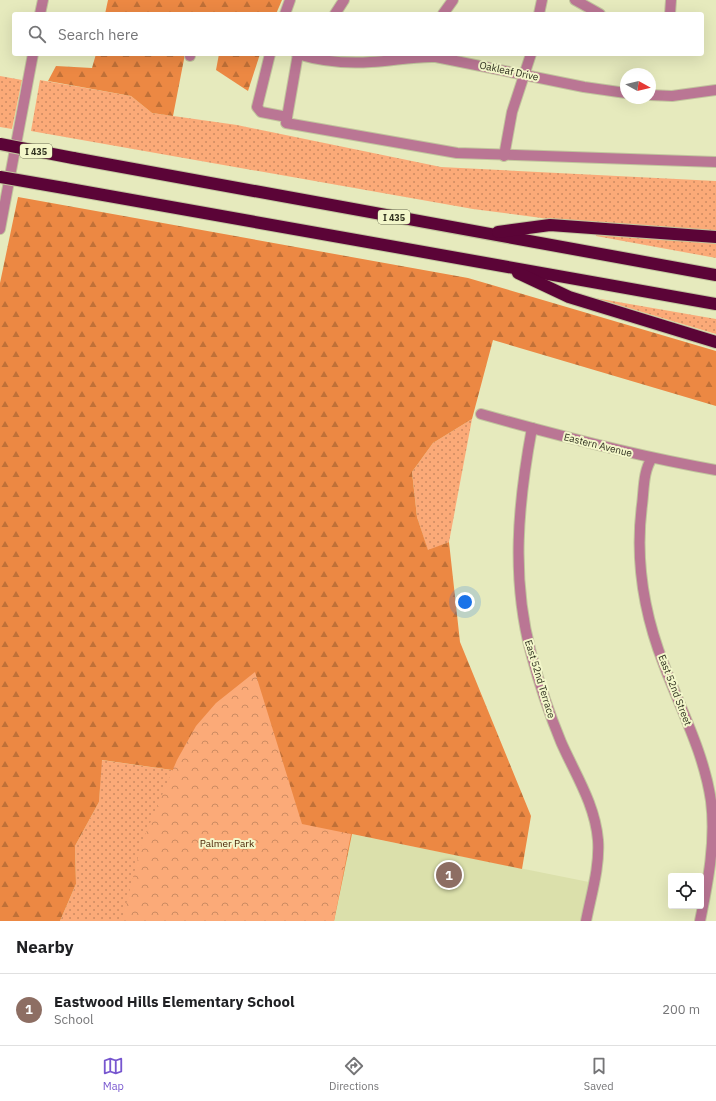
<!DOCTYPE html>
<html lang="en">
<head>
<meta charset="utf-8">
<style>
  :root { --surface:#fff; --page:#f2f2f2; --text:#202124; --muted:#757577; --line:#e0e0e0; --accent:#7756cf }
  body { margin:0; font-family:"IBM Plex Sans",sans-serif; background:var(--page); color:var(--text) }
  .controls { position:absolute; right:12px; bottom:12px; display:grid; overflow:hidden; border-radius:4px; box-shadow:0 4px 16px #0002 }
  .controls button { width:36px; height:36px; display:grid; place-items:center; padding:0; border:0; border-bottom:1px solid var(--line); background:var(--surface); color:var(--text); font:20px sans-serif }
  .compass { position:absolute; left:620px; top:68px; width:36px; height:36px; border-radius:50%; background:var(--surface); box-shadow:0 4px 16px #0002; rotate:98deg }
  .you { position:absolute; left:465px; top:602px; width:14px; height:14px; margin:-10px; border:3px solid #fff; border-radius:50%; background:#1a73e8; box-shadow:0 0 0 6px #1a73e833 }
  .badge { display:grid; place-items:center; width:26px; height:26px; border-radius:50%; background:var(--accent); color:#fff; font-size:13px; font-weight:700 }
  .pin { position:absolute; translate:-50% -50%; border:2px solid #fff; box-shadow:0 1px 4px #0006 }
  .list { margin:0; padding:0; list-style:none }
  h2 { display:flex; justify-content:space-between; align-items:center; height:52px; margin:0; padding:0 16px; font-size:17px }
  h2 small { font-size:13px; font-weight:400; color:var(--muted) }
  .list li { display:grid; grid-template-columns:26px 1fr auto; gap:12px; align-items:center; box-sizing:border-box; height:72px; padding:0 16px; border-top:1px solid var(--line) }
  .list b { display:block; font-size:15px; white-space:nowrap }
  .list p { margin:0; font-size:13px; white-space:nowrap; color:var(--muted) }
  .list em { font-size:13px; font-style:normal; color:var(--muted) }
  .icon { flex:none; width:22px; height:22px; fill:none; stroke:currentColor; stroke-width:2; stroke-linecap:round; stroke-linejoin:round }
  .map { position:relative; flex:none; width:716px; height:921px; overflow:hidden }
  .search { position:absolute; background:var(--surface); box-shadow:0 4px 16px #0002; left:12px; right:12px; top:12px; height:44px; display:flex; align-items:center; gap:10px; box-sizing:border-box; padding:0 14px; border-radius:4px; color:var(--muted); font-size:15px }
  .sheet { height:124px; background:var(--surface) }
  nav { display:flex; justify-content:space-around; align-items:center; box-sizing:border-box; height:56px; border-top:1px solid var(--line); background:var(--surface); font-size:11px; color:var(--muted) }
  nav a { display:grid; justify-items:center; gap:2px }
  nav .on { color:var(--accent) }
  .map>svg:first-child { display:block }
</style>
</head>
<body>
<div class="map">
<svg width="716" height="921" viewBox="0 0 716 921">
  <defs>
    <pattern id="grass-dots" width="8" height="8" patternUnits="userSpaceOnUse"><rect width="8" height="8" fill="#fbaa78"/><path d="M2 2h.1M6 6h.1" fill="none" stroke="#cc8b62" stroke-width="1.8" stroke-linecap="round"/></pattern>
    <pattern id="forest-firs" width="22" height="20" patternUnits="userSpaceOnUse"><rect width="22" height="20" fill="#ec8843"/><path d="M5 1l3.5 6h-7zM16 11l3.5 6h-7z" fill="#c07037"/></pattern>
    <pattern id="park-crowns" width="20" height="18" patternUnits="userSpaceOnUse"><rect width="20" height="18" fill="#fbaa78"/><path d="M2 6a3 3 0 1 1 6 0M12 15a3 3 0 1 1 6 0" fill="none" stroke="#cc8b62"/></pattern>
  </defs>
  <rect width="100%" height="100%" fill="#e6eabd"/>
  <!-- built -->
  <path fill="#dbe0ab" d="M351,834L589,882L581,921H334Z"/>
  <!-- grass -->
  <g fill="url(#grass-dots)">
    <path d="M0,76L22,80L12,129L0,127Z"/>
    <path d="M40,80L131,96L152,113L237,125L441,167L716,181V232L549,219L473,209L31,131Z"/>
    <path d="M596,234L716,242V258L596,236Z"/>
    <path d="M595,298L716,319V334Z"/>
    <path d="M472,419L449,542L428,551L417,517L412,472L433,443Z"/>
    <path d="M101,760L186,772L164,921H60L76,884L75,846L99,802Z"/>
  </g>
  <!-- forest -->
  <g fill="url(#forest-firs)">
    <path d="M108,0H282L276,14H105Z"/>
    <path d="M96,54H185L173,116L152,113L131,96L48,81L56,66L92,68Z"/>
    <path d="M219,54H260L248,91L216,70Z"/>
    <path d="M18,197L468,278L716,351V406L493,340L472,419L433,443L412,472L417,517L428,550L449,542L460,642L531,816L522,869L352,834L334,921L186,772L102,760L99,802L75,846L76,884L60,921H0V283Z"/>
  </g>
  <!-- park -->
  <path fill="url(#park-crowns)" d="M255,672L302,824L351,834L334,921H122L142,842L177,760L196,726L216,703Z"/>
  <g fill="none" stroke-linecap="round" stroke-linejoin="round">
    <!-- minor casing -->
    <g stroke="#c1c59d" stroke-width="12">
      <g id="minor">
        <path d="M575,0L600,14"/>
        <path d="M40,14L43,0"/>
        <path d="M285,14L290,0"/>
        <path d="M335,14L344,0"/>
        <path d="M443,14L453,0"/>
        <path d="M539,14L542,0"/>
        <path d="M670,14L671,0"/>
        <path d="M270,54L257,107L261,112L287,117"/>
        <path d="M297,54C321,61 346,64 371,62C393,61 414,56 436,57L584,87L626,93"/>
        <path d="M298,54L286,123L457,153L716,162"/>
        <path d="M190,56V54"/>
        <path d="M650,95L672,96L716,90"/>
        <path d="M504,156L512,112L531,54"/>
        <path d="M0,229L33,54"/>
        <path d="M481,414C559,436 636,456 716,470"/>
        <path d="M532,428C518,503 511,578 531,653C539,683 549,713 561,742C575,774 595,804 598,840C600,867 591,895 586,921"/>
        <path d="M652,458C643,471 644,490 642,505C635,559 644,614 664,665C681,710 704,753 711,801C716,841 708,882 700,921"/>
      </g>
    </g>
    <!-- highway casing -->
    <g stroke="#c1c59d" stroke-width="14">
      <g id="highway">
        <path d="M73,158L716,275"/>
        <path d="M64,188L716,304"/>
        <path d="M498,232L550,225L716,237"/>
        <path d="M518,273L569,297L716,342"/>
      </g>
    </g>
    <!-- minor -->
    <use href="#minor" stroke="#ba7694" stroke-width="10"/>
    <!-- highway -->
    <use href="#highway" stroke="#5b0437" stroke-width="12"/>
    <!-- highway-bridge casing -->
    <g stroke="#c1c59d" stroke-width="14" stroke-linecap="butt">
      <g id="highway-bridge">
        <path d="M0,144L73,158"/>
        <path d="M0,177L64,188"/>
      </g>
    </g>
    <!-- highway-bridge -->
    <use href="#highway-bridge" stroke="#5b0437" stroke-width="12"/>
  </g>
  <g text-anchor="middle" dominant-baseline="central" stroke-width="4" stroke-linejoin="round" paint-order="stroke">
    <!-- shield labels -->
    <g fill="#f3f7ca" stroke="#6a6c52" stroke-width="1">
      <rect x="20" y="144" width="32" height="14" rx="3"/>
      <rect x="378" y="210" width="32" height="14" rx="3"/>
    </g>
    <g font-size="9" font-weight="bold" fill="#2f301f">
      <text x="36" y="151">I 435</text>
      <text x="394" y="217">I 435</text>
    </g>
    <!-- street labels -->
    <g font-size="10" fill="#2f301f" stroke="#f3f7ca">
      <text transform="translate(509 71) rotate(12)">Oakleaf Drive</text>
      <text transform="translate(598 445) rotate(14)">Eastern Avenue</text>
      <text transform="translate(540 679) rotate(73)">East 52nd Terrace</text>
      <text transform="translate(675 690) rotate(69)">East 52nd Street</text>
    </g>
    <!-- park labels -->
    <g font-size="10" fill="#4b2407" stroke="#f3f7ca">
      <text x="227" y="843">Palmer Park</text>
    </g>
  </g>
</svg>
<div class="controls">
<button><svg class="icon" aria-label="locate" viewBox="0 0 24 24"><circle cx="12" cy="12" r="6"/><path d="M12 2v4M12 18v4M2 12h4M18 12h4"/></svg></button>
</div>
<svg class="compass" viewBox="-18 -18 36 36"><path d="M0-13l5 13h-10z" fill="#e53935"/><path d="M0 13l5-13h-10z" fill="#757577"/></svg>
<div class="you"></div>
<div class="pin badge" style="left:449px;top:875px;background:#8d6e63">1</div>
<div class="search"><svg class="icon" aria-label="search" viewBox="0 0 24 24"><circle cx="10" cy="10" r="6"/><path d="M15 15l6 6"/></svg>Search here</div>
</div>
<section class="sheet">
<h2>Nearby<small></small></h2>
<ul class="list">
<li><span class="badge" style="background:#8d6e63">1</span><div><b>Eastwood Hills Elementary School</b><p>School</p></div><em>200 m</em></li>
</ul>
</section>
<nav>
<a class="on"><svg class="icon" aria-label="map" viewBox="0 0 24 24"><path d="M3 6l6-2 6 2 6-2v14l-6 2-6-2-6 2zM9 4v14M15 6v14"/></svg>Map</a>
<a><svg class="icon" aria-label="directions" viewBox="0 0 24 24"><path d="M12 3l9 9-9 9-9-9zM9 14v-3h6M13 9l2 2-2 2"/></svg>Directions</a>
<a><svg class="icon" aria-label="saved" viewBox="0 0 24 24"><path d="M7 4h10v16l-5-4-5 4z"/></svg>Saved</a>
</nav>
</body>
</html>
